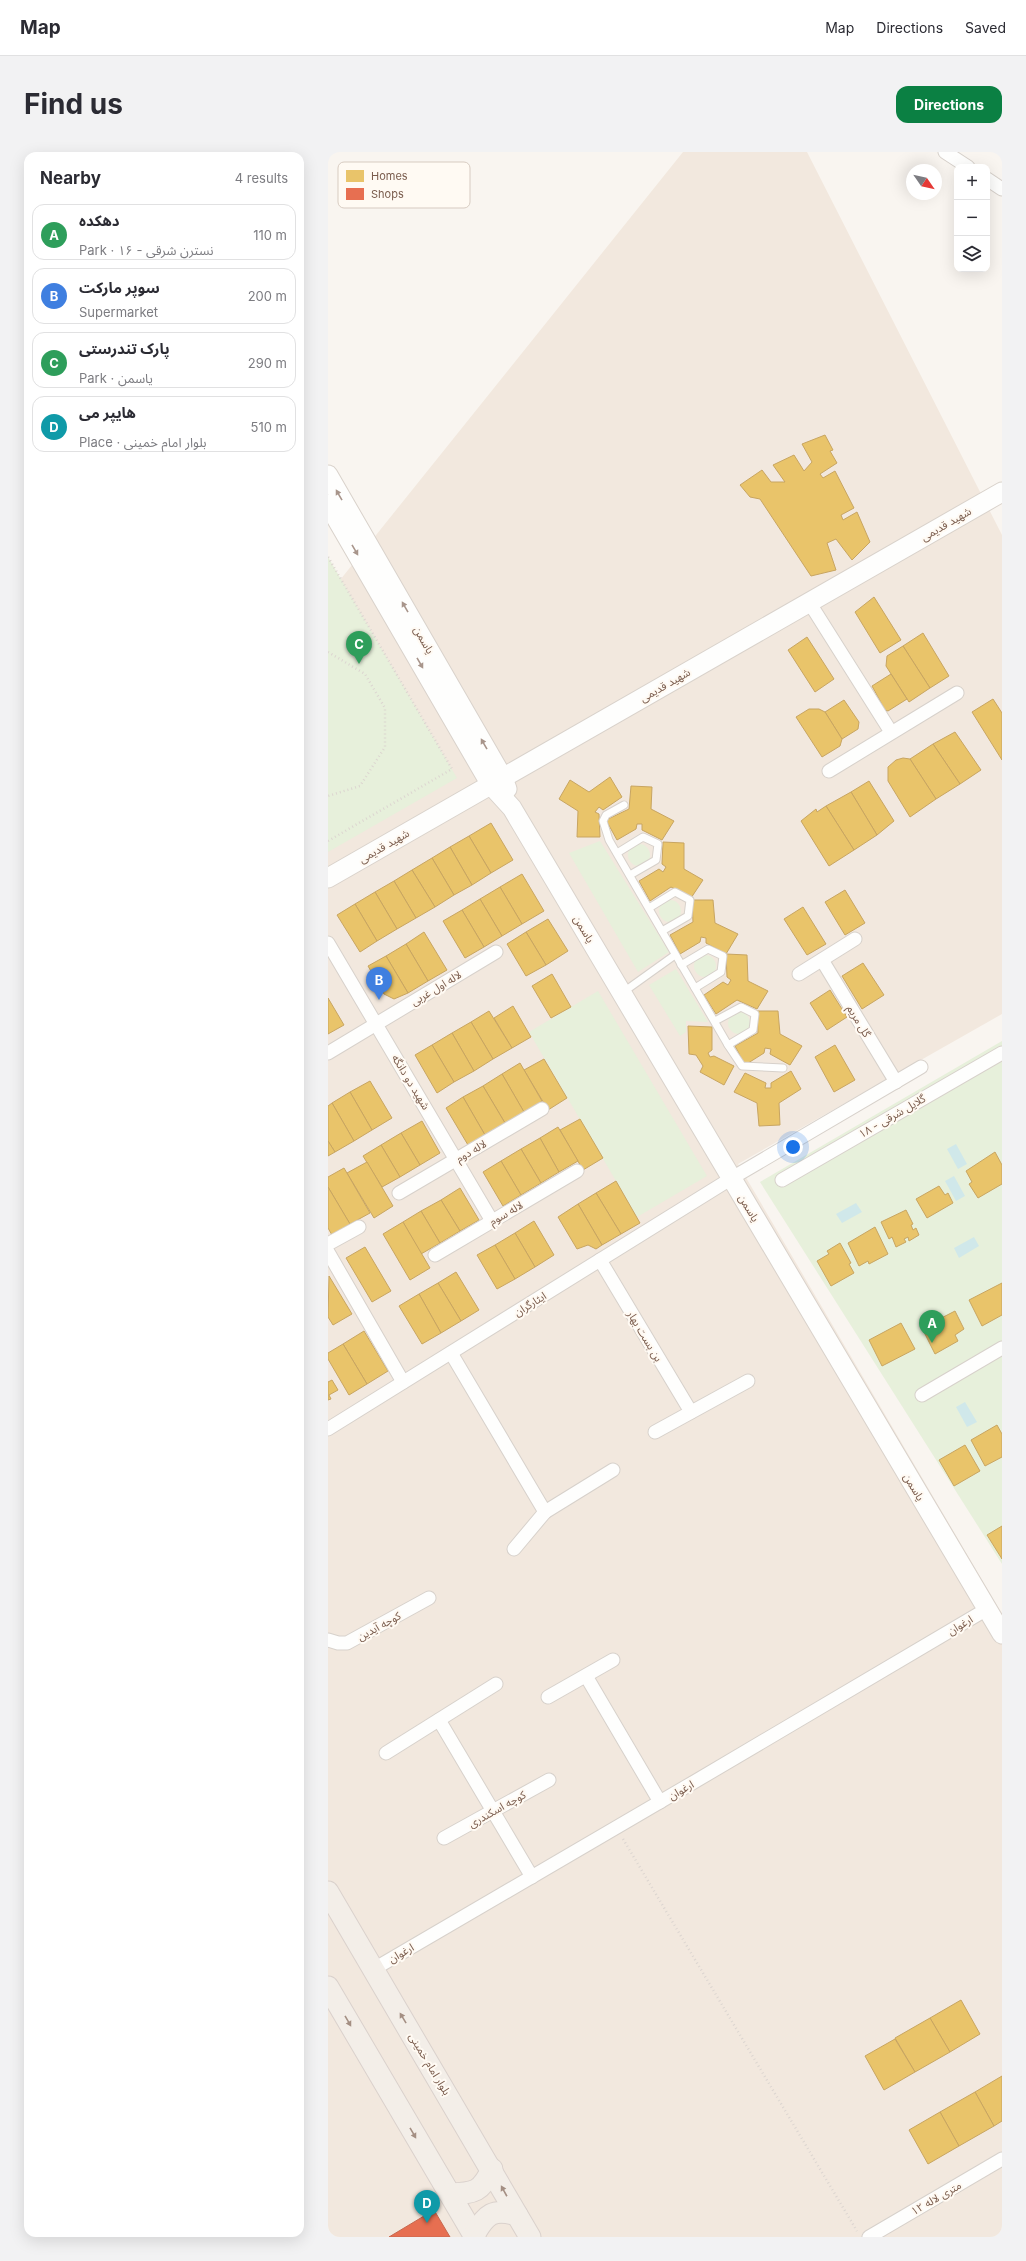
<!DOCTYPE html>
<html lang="en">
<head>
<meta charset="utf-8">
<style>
  :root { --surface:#fff; --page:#f2f2f3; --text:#2b2b33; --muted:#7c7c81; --line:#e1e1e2; --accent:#0b8043 }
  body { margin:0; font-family:Inter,"Noto Sans Arabic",sans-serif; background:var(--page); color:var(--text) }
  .controls { position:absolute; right:12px; top:12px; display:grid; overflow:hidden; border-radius:8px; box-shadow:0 4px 16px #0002 }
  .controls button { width:36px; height:36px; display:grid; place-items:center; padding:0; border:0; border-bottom:1px solid var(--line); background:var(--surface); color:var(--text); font:20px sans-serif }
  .compass { position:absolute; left:578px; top:12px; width:36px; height:36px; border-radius:50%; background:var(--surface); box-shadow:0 4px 16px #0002; rotate:124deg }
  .you { position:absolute; left:465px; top:995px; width:14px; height:14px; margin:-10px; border:3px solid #fff; border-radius:50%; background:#1a73e8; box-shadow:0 0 0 6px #1a73e833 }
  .badge { display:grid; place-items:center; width:26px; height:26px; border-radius:50%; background:var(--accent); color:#fff; font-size:13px; font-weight:700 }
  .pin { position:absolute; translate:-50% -33px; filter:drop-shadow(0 1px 2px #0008) }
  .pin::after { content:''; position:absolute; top:21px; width:14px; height:12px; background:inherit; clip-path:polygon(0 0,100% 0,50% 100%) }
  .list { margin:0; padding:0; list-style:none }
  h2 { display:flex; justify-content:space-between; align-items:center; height:52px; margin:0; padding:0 16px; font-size:17px }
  h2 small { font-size:13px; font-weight:400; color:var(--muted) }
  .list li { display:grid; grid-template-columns:26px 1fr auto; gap:12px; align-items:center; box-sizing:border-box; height:56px; margin:0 8px 8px; padding:0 8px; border:1px solid var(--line); border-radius:12px }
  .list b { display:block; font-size:15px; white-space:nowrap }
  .list p { margin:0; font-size:13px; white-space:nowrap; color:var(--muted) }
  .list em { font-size:13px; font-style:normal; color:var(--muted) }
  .icon { flex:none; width:22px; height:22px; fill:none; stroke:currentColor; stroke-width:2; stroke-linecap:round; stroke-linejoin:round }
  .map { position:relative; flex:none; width:674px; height:2085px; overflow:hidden; border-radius:12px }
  header { display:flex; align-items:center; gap:24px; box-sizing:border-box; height:56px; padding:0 20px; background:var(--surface); border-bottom:1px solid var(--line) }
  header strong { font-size:19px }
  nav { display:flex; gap:22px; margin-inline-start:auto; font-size:14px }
  .intro { display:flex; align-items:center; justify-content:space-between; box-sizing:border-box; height:96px; padding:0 24px }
  h1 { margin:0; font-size:28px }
  .button { padding:10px 18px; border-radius:12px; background:var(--accent); color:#fff; font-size:14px; font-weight:700 }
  main { display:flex; gap:24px; padding:0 24px }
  aside { flex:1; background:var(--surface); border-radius:12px; box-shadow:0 4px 16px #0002 }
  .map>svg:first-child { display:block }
</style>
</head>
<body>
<header>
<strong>Map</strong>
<nav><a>Map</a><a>Directions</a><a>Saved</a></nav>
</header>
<div class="intro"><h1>Find us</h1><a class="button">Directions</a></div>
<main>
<aside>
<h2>Nearby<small>4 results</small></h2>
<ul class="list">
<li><span class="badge" style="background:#2e9e5b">A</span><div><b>دهکده</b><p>Park · نسترن شرقی - ۱۶</p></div><em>110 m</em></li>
<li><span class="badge" style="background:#3f7fe0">B</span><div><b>سوپر مارکت</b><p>Supermarket</p></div><em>200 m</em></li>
<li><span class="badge" style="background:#2e9e5b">C</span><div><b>پارک تندرستی</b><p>Park · یاسمن</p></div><em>290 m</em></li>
<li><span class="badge" style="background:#0f9aa8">D</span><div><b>هایپر می</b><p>Place · بلوار امام خمینی</p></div><em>510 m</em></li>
</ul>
</aside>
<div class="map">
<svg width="674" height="2085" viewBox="0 0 674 2085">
  <rect width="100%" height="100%" fill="#f9f5f0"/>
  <!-- residential -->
  <path fill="#f2e8de" d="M355,0H479L674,383V862L410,1012L674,1462V2085H0V443Z"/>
  <!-- green -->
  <g fill="#e7f0db">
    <path d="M0,405L129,626L0,700Z"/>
    <path d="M272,689L341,800L310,820L241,701Z"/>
    <circle cx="311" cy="703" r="11"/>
    <circle cx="342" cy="759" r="11"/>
    <circle cx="377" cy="814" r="11"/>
    <path d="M348,817L380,870L358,869V880L352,884L321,833Z"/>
    <path d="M270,839L379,1024L309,1065L201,880Z"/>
    <circle cx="411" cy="871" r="11"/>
    <path d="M674,889V1412L432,1030Z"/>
  </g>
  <!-- water -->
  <g fill="#d0e8ea">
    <path d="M628,992L639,1012L630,1017L619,997Z"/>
    <path d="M626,1024L637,1044L628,1049L617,1029Z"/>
    <path d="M528,1051L534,1060L514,1071L508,1062Z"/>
    <path d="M646,1085L651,1094L631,1106L626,1096Z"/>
    <path d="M637,1250L649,1270L639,1275L628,1255Z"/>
  </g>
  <!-- homes -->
  <g fill="#e9c46a" stroke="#c8a561">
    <path d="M497,283L505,298L502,299L509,311L492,322L495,326L507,319L526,356L513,363L515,368L529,360L542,390L524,408L508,387L499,391L508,418L483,424L432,347L422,345L412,333L434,318L443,330H457L445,313L466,303L476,319L484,310L474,292Z"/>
    <path d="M546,445L573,488L552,501L527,460Z"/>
    <path d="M595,481L621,524L602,536L575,494Z"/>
    <path d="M479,485L506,527L487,540L460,498Z"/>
    <path d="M575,494L602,536L581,550L558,514L559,504Z"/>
    <path d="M563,522L579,547L560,559L557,558L544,534Z"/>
    <path d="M665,547L674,561V608L644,560Z"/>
    <path d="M516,548L531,570L530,577L514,587L497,560Z"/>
    <path d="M481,557H491L497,560L514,587L512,594L494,605L468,565Z"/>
    <path d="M627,580L653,618L632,632L605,592Z"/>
    <path d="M605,592L632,632L608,647L582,607Z"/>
    <path d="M575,606L582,607L608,647L582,665L560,629V615L568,608Z"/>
    <path d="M282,625L294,645L275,658L271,655L267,660L271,662L272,685H249L250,659L231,647L242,628L261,640Z"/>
    <path d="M541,629L566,669L549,683L523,640Z"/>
    <path d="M303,634L324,635L323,657L346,669L334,688L314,678V672H309L308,677L289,688L278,668L301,657Z"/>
    <path d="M523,640L549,683L526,698L498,654Z"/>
    <path d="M498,654L526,698L501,714L473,669L488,657L489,660Z"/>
    <path d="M163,671L185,708L163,721L141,684Z"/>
    <path d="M141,684L163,721L144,733L122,695Z"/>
    <path d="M335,690L356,691V717L375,728L363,746L343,735L322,749L311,729L331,717L335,720L338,715L334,712Z"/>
    <path d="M122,695L144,733L126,743L104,706Z"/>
    <path d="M104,706L126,743L107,755L84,718Z"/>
    <path d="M84,718L107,755L88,766L66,729Z"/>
    <path d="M194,722L216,759L194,772L172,735Z"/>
    <path d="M66,729L88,766L69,777L47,740Z"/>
    <path d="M172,735L194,772L174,784L152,747Z"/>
    <path d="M517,738L537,771L517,783L497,750Z"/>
    <path d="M47,740L69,777L49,789L27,752Z"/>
    <path d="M152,747L174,784L156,795L134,758Z"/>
    <path d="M364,748H385L387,771L410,782L398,802L378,791V786L373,785L372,790L352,802L342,783L365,770Z"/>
    <path d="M27,752L49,789L32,800L9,763Z"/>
    <path d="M475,755L498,792L479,803L456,767Z"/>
    <path d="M134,758L156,795L137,806L115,769Z"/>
    <path d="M220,767L240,799L218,813L198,780Z"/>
    <path d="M96,780L119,818L100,829L78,792Z"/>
    <path d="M198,780L218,813L198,824L179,792Z"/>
    <path d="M78,792L100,829L80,841L58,804Z"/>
    <path d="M398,802L419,803L420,829L440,839L429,857L409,848L388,862L376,843L395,830L400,833L403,828L399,825Z"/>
    <path d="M58,804L80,841L66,847L56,842L40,814Z"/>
    <path d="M535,811L556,843L534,857L514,824Z"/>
    <path d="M224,822L243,855L223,866L204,834Z"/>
    <path d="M502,838L519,865L499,878L482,851Z"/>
    <path d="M0,846L16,873L0,882Z"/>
    <path d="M185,854L203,885L184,896L166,866Z"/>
    <path d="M161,859L184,896L165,907L143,870Z"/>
    <path d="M429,859H450L452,882L474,894L462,913L442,902L443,897L437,896L436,901L417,913L407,894L430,881Z"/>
    <path d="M143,870L165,907L146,919L124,881Z"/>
    <path d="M360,874L384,875V898L380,901L382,905L386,904L406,914L396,933L372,920L375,914L368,903L361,902Z"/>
    <path d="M124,881L146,919L126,930L104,893Z"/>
    <path d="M104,893L126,930L109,941L87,903Z"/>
    <path d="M507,893L527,928L506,940L487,905Z"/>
    <path d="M216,907L239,946L220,958L196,918Z"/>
    <path d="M192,911L214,949L196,960L174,922Z"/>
    <path d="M463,919L473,937L451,951L452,973L431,974L429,951L406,940L417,921L438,931L437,936H443V931Z"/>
    <path d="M174,922L196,960L177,971L155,934Z"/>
    <path d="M42,929L64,966L44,978L22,940Z"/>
    <path d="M155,934L177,971L157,983L135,945Z"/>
    <path d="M22,940L44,978L26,989L4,951Z"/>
    <path d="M135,945L157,983L140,993L118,956Z"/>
    <path d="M4,951L26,989L7,1000L0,989V954Z"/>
    <path d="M252,967L275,1006L255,1018L232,978Z"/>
    <path d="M94,969L112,1001L92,1013L73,981Z"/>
    <path d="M230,975L250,1009L231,1020L212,986Z"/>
    <path d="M73,981L92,1013L72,1025L53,993Z"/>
    <path d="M212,986L231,1020L213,1031L193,997Z"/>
    <path d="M0,989L7,1000L0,1004Z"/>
    <path d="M53,993L72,1025L54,1035L35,1004Z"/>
    <path d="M193,997L213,1031L193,1043L173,1009Z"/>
    <path d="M667,1000L674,1013V1032L650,1046L641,1032L644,1030L638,1019Z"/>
    <path d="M173,1009L193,1043L175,1054L155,1020Z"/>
    <path d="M39,1010L65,1054L46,1066L19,1021Z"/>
    <path d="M16,1016L42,1061L22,1072L0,1035V1025Z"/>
    <path d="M288,1029L312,1071L293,1082L268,1041Z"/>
    <path d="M611,1034L617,1043L620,1041L625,1051L599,1066L588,1047Z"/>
    <path d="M0,1035L22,1072L4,1083L0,1076Z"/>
    <path d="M132,1036L151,1068L132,1079L113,1048Z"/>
    <path d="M268,1041L293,1082L274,1093L250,1052Z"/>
    <path d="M113,1048L132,1079L112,1091L93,1059Z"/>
    <path d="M250,1052L274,1093L268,1097L260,1093L249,1097L230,1065Z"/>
    <path d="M578,1058L585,1072L583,1073L585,1078L588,1076L591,1083L581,1089L580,1085L576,1087L578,1090L568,1095L564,1085L561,1087L553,1070Z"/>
    <path d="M93,1059L112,1091L93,1102L75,1070Z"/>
    <path d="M206,1069L226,1103L207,1115L187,1081Z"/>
    <path d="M75,1070L102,1116L82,1128L55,1082Z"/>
    <path d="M547,1075L560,1102L541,1112L540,1109L531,1114L520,1091Z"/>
    <path d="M187,1081L207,1115L187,1127L167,1093Z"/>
    <path d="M512,1091L523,1111L521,1112L526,1121L503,1134L489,1109L501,1102L499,1099Z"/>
    <path d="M167,1093L187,1127L169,1137L149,1103Z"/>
    <path d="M37,1095L63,1139L44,1150L18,1106Z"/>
    <path d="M128,1120L151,1158L133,1169L110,1131Z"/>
    <path d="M1,1124L24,1162L5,1173L0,1165Z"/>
    <path d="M110,1131L133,1169L113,1181L91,1142Z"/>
    <path d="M674,1131V1163L654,1174L641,1148Z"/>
    <path d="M91,1142L113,1181L94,1192L71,1154Z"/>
    <path d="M627,1159L636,1177L627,1183L630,1189L607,1202L594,1176Z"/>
    <path d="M573,1171L587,1197L554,1214L541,1188Z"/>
    <path d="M36,1179L60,1219L39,1232L15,1192Z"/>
    <path d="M15,1192L39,1232L21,1243L0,1207V1201Z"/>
    <path d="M4,1228L10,1238L1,1243L3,1247L0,1248V1230Z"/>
    <path d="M669,1273L674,1282V1305L657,1314L643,1288Z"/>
    <path d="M637,1293L652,1319L626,1334L611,1308Z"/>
    <path d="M674,1374V1407L659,1383Z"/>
    <path d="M633,1848L652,1882L622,1900L602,1866Z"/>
    <path d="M602,1866L622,1900L587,1920L567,1886Z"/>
    <path d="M567,1887L587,1920L556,1938L537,1904Z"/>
    <path d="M674,1924V1969L666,1974L647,1940Z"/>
    <path d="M647,1940L666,1974L631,1994L612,1960Z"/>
    <path d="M612,1960L631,1994L600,2012L581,1978Z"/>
  </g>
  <!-- shops -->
  <path fill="#e76f51" stroke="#c66950" d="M106,2058L122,2085H61Z"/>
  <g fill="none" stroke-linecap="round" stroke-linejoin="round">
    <!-- lane casing -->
    <g stroke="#d7d1cb" stroke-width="9">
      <g id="lane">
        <path d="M296,653L278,663L275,669L281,688L400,893L414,914L455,916"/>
        <path d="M289,701L315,685L330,692L328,708L302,723"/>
        <path d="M321,756L347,740L362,748L360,764L334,779"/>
        <path d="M353,813L380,797L395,804L393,820L367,836"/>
        <path d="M294,841L347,803"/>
        <path d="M387,869L413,855L427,862L425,878L400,893"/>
      </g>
    </g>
    <!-- street casing -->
    <g stroke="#d7d1cb" stroke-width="15">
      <g id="street">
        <path d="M617,0L640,15"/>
        <path d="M659,27L674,37"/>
        <path d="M481,450L563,580"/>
        <path d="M501,619L629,541"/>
        <path d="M0,791L164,1069"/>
        <path d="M494,808L568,930"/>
        <path d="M471,822L527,787"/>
        <path d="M0,901L168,800"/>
        <path d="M454,1028L674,901"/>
        <path d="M71,1041L214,957"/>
        <path d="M0,1092L31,1075"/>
        <path d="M0,1100L75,1230"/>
        <path d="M107,1103L249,1019"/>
        <path d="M272,1108L363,1260"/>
        <path d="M123,1201L217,1360L186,1397"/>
        <path d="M594,1243L674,1196"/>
        <path d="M0,1277L404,1026L593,915"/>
        <path d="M327,1280L420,1229"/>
        <path d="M217,1360L285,1318"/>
        <path d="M0,1488L10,1491H19L101,1446"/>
        <path d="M258,1524L332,1650"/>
        <path d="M220,1545L285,1508"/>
        <path d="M111,1568L204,1725"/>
        <path d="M58,1601L168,1532"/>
        <path d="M116,1686L221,1628"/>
        <path d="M46,1817L366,1630L659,1457"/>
        <path d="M541,2085L674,2007"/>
      </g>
    </g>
    <!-- secondary casing -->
    <g stroke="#d9d2cb" stroke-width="21">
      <g id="secondary">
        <path d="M0,323L175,626L179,637"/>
        <path d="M0,352L163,633L184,656L674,1482"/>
        <path d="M0,726L674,340"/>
      </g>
    </g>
    <!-- primary casing -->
    <g stroke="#dad1cc" stroke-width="23">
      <g id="primary">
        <path d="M0,1740L202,2085"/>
        <path d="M0,1835L147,2085"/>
        <path d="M122,2042C147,2041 153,2040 164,2017"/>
        <path d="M146,2083C158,2062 165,2056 189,2063"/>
      </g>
    </g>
    <!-- path -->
    <g stroke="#dcd5d0" stroke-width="2.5" stroke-dasharray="1 3" stroke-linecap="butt">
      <path d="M0,405L124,617L0,689"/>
      <path d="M0,500L37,522L57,556V595L32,634L0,644"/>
      <path d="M295,1687L529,2079"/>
    </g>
    <!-- lane -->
    <use href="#lane" stroke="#fefefd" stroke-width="7"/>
    <!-- street -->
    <use href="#street" stroke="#fefefd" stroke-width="13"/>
    <!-- secondary -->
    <use href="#secondary" stroke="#fefefd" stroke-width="19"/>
    <!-- primary -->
    <use href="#primary" stroke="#f3eee8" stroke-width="21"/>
  </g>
  <!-- one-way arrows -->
  <defs><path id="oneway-solid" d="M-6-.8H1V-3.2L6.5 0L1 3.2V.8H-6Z"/></defs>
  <g fill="#a8958b">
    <use href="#oneway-solid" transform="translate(11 343) rotate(-120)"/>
    <use href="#oneway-solid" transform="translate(27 398) rotate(60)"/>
    <use href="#oneway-solid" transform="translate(77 455) rotate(-120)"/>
    <use href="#oneway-solid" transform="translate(92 511) rotate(60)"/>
    <use href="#oneway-solid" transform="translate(156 592) rotate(-120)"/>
  </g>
  <g fill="#a48f83">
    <use href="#oneway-solid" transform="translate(75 1866) rotate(-121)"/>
    <use href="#oneway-solid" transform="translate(20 1869) rotate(60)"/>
    <use href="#oneway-solid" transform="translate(85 1981) rotate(60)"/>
    <use href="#oneway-solid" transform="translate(176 2039) rotate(-119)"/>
  </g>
  <g text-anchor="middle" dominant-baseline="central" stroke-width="4" stroke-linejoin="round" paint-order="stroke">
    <!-- street labels -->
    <g font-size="11" fill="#7a5c4d" stroke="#fffaf3">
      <text transform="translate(618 372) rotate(-30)">شهید قدیمی</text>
      <text transform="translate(96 488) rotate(60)">یاسمن</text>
      <text transform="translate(337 533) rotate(-30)">شهید قدیمی</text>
      <text transform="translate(56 694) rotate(-30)">شهید قدیمی</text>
      <text transform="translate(256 777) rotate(59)">یاسمن</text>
      <text transform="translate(108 836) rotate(-31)">لاله اول غربی</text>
      <text transform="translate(531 869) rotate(59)">گل مریم</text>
      <text transform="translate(83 930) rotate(59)">شهید دو دانگه</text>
      <text transform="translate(564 964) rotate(-30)">گلایل شرقی - ۱۸</text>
      <text transform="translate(143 999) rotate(-30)">لاله دوم</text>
      <text transform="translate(421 1056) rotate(59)">یاسمن</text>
      <text transform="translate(178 1061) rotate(-30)">لاله سوم</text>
      <text transform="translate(202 1152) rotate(-32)">ایثارگران</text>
      <text transform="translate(317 1184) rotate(59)">بن بست بهار</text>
      <text transform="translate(586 1335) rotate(59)">یاسمن</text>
      <text transform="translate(632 1473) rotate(-31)">ارغوان</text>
      <text transform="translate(51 1474) rotate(-29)">کوچه آیدین</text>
      <text transform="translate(353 1638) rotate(-30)">ارغوان</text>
      <text transform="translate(169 1657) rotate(-29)">کوچه اسکندری</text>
      <text transform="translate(73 1801) rotate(-30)">ارغوان</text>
      <text transform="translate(102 1912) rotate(59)">بلوار امام خمینی</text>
      <text transform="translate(608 2046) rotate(-30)">۱۲ متری لاله</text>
    </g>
  </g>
  <!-- legend -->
  <rect x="10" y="10" width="132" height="46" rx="6" fill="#fffaf3" stroke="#d7cbc1" stroke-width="1"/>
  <rect x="18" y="18" width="18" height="12" fill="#e9c46a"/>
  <rect x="18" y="36" width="18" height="12" fill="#e76f51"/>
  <g font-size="11" fill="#7a5c4d">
    <text x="43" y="28">Homes</text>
    <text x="43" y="46">Shops</text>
  </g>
</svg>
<div class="controls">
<button>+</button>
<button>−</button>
<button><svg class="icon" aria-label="layers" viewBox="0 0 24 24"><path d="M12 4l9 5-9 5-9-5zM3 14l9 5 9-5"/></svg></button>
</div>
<svg class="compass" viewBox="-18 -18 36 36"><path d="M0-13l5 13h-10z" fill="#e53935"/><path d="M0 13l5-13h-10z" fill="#7c7c81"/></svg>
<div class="you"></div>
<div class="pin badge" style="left:604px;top:1191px;background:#2e9e5b">A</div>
<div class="pin badge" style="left:51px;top:848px;background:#3f7fe0">B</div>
<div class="pin badge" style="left:31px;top:512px;background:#2e9e5b">C</div>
<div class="pin badge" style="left:99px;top:2071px;background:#0f9aa8">D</div>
</div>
</main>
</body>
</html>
